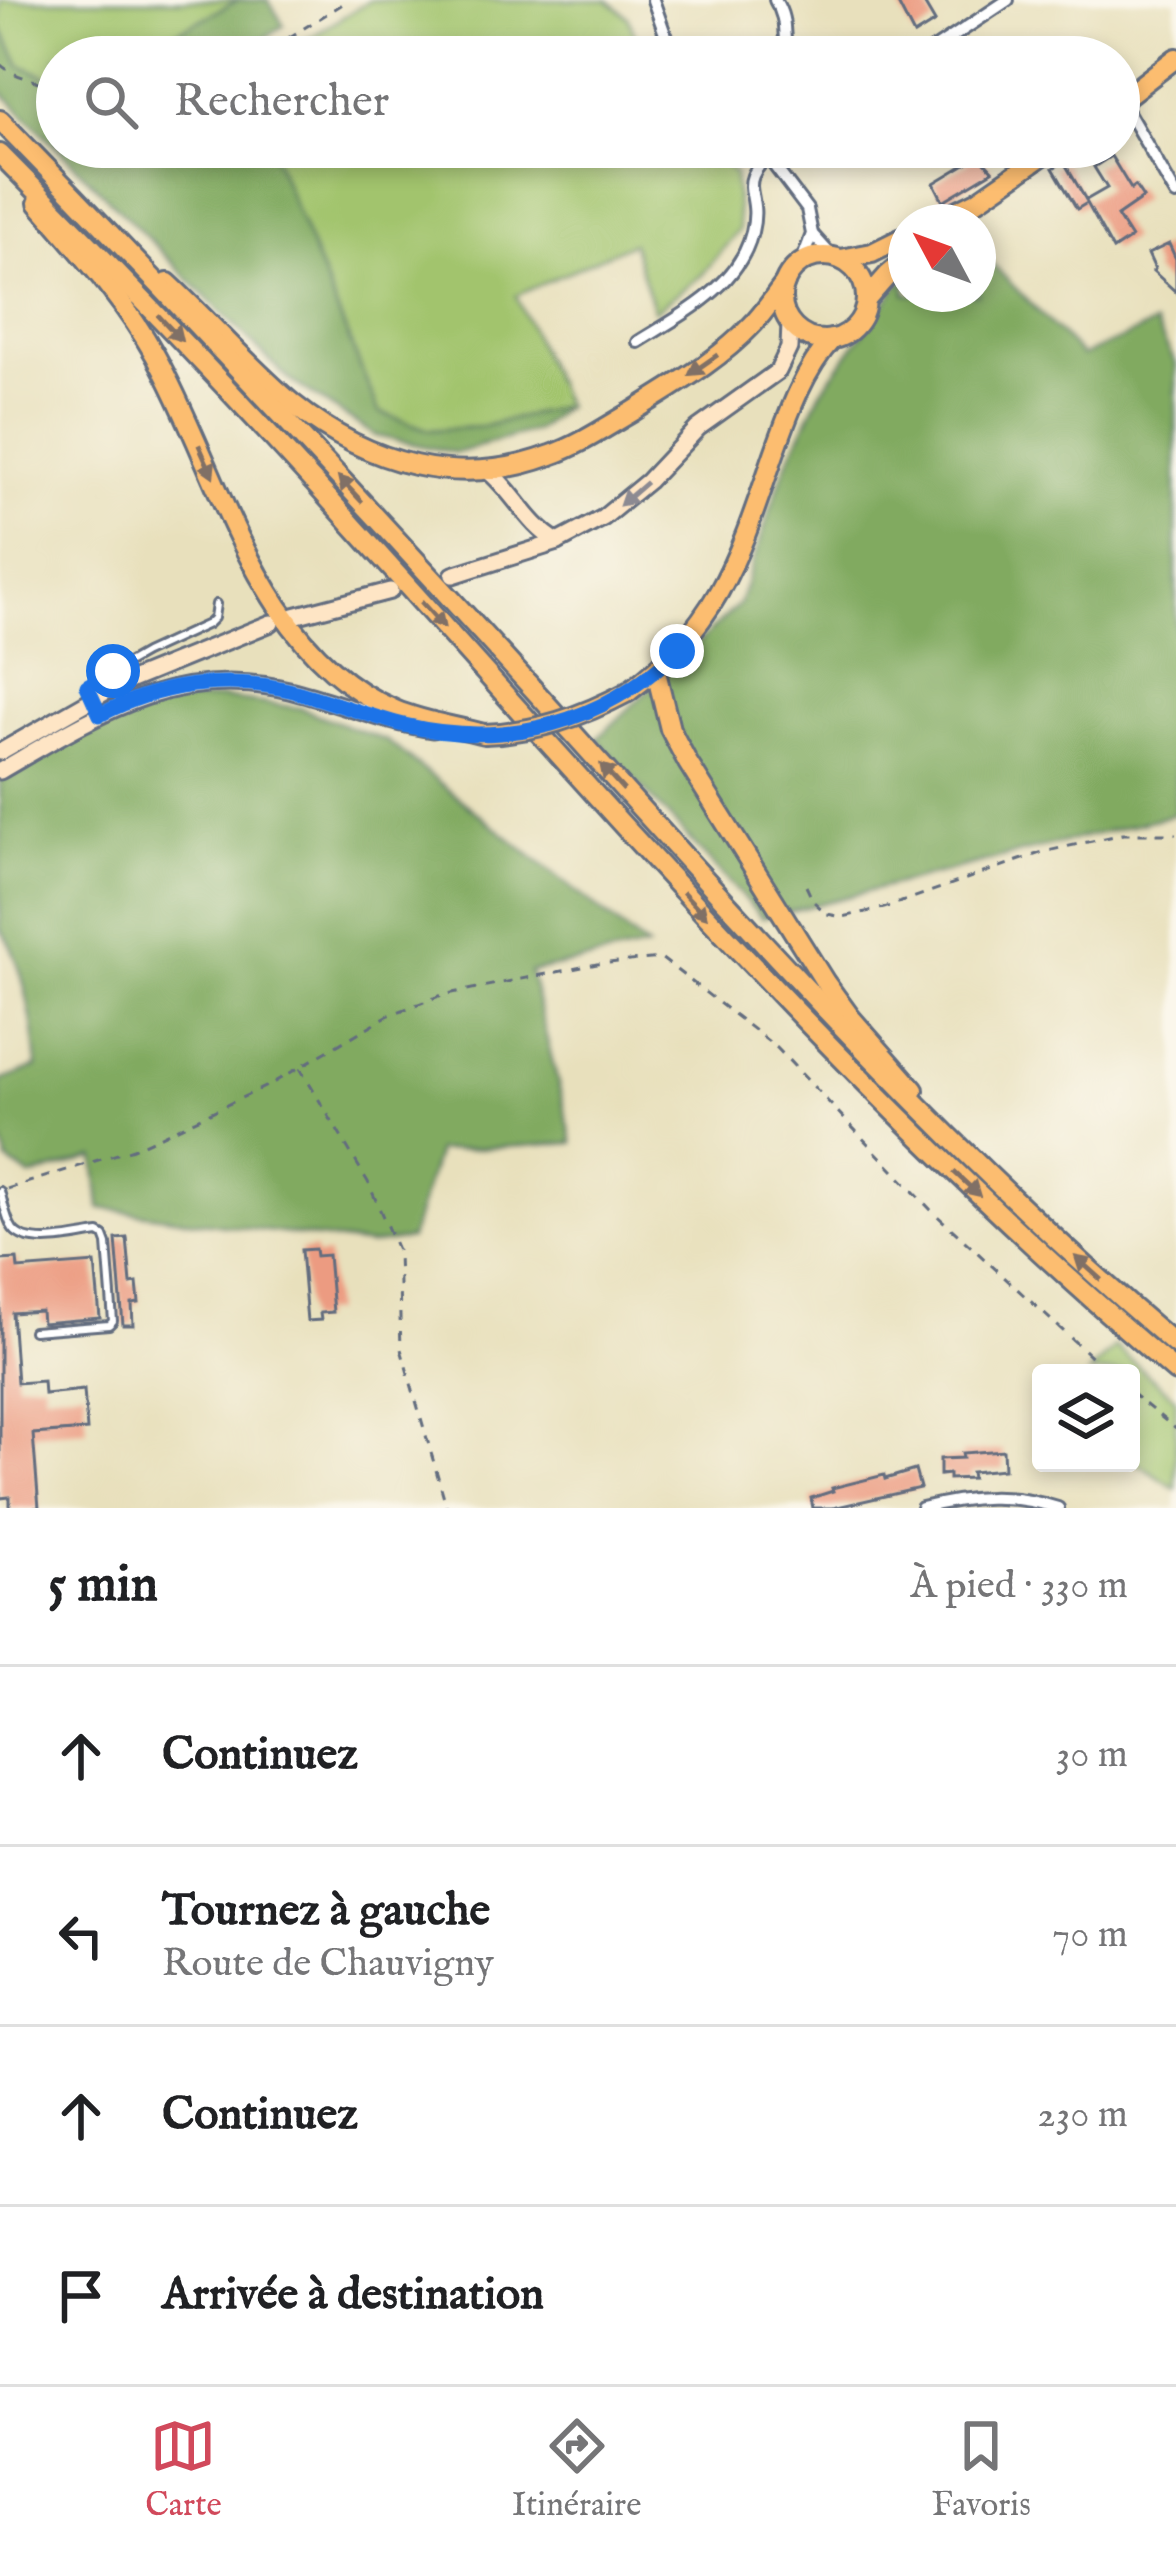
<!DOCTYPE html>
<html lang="fr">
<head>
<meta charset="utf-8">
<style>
  :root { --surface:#fff; --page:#f6f6f6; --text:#202124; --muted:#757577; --line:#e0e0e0; --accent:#d1495b }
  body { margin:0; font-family:"IM FELL English",serif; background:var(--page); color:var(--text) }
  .controls { position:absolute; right:36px; bottom:36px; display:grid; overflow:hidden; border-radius:12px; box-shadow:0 6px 18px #0003 }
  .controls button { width:108px; height:108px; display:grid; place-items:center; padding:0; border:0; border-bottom:3px solid var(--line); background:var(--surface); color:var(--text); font:60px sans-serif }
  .compass { position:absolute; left:888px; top:204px; width:108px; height:108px; border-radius:50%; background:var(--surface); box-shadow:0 6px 18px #0003; rotate:311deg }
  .stop { position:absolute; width:36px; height:36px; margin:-27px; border:9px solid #1a73e8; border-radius:50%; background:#fff }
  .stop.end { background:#1a73e8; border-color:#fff; box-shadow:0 3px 12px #0008 }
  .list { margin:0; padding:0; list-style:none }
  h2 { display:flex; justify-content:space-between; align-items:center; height:156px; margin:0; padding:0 48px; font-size:51px }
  h2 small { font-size:39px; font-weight:400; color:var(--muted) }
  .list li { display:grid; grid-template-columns:78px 1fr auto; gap:36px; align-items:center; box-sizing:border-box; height:180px; padding:0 48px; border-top:3px solid var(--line) }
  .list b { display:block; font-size:45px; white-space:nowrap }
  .list p { margin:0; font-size:39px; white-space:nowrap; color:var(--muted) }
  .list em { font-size:39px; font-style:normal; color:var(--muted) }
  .icon { flex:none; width:66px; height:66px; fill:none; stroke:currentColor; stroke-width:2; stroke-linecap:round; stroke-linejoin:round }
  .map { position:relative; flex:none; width:1176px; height:1508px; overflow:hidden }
  .search { position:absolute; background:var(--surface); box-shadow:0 6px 18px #0003; left:36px; right:36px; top:36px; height:132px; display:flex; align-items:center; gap:30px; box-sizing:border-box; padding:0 42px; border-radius:66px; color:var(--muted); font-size:45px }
  .sheet { height:876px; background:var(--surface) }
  nav { display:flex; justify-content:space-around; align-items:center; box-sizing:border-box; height:168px; border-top:3px solid var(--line); background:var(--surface); font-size:33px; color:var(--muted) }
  nav a { display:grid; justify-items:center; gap:6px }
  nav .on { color:var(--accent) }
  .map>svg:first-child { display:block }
</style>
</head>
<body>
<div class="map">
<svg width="1176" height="1508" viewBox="0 0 1176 1508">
  <rect width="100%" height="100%" fill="#fbf7ec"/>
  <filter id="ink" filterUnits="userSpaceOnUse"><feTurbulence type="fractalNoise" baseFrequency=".00833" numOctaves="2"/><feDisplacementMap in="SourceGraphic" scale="24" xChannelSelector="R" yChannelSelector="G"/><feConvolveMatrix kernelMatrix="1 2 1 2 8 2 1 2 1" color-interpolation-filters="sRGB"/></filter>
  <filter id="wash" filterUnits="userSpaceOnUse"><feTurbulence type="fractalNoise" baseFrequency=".004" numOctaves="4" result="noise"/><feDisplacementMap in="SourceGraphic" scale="48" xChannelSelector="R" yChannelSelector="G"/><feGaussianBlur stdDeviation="2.7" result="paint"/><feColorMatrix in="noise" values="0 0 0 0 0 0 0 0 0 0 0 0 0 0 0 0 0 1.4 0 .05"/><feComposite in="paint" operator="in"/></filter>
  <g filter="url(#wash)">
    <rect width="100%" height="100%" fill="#e8e0bc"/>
    <!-- green -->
    <g fill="#a2c46d" stroke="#5e7a66" stroke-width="3">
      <path d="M0,0H239L127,57H57V81L20,65L0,26Z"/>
      <path d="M370,0H607L628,17L644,57H279Z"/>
      <path d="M270,147H706L734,173L739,230L702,275L654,311L632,243L516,296L565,406L481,427L428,430L378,412Z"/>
      <path d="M1115,1347L1176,1398V1489L1131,1459V1373H1089Z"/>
    </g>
    <!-- forest -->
    <g fill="#81aa60" stroke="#4e6c5f" stroke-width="3">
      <path d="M239,0H268L284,25L237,57H128Z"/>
      <path d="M0,26L20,65L57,81V147H270L379,412L429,430L481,427L565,406L537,430L456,453L376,436L287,378L0,90Z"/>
      <path d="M978,250L1082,356L1155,324L1176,364V814L762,918L597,739L739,604L785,467L821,391L899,284L906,280V294H978Z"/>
      <path d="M221,698L300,708L387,741L647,948L530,972L573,1143L437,1151L410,1239L369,1245L100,1208L95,1157L31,1177L8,1162L0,1136V1081L37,1067C34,1028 24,959 0,929V782L81,736L162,703Z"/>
    </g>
    <g id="blocks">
      <!-- building -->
      <g fill="#ec9b81">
        <path d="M896,0H922L935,22L914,35Z"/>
        <path d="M956,147H971L993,171L943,201L934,183L969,162Z"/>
        <path d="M1111,156L1131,189L1135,186L1143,198L1117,216L1131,238L1113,250L1087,203L1077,209L1053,168L1064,162L1086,200L1107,188L1094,167Z"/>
        <path d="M1169,244L1176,259V292L1153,271L1155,269L1148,254Z"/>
        <path d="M127,1238L131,1284L137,1283L139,1303L132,1304L133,1325H123L116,1239Z"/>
        <path d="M315,1249L316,1256L328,1255L333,1312L320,1313L321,1320L307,1321L301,1250Z"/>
        <path d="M17,1259L18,1269L95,1263L100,1318L42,1323L41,1311L12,1313L17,1383L43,1381L44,1394L84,1390L87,1430L33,1434L39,1508H10V1497L0,1498V1260Z"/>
        <path d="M1003,1450L1004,1469L971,1472L972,1478L949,1479V1474L940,1475V1459L963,1458L962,1453Z"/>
        <path d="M915,1470L920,1488L833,1508H813L811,1498L833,1491L832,1488L884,1475L885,1479Z"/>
      </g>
    </g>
  </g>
  <g filter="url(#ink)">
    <use href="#blocks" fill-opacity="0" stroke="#636d7f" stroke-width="3"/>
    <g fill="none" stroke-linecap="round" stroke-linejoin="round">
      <!-- service casing -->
      <g stroke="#636d7f" stroke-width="12">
        <g id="service">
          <path d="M87,686L145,653L208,624L214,618L216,604"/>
          <path d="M0,1191C4,1204 6,1219 13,1229C28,1249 77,1236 99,1233L104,1236L107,1244L113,1321L109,1325L33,1331"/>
        </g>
      </g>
      <!-- minor casing -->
      <g stroke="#636d7f" stroke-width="16">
        <g id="minor">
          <path d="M653,0L665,34L682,57"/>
          <path d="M775,0C790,24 780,34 789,57"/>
          <path d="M922,57L1008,0"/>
          <path d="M1121,100L1176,195"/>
          <path d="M760,147L807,209L812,234L801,263"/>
          <path d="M812,234L832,256"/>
          <path d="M638,342C681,315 739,287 752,232C763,187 730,188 778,147"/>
          <path d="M922,1508C969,1496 1011,1493 1058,1508"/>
        </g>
      </g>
      <!-- secondary casing -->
      <g stroke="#636d7f" stroke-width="21">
        <g id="secondary">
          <path d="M487,470C514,491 527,525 558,542"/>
          <path d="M453,575L558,542L603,518L648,481L698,428L778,371L789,348L790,323"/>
          <path d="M294,616L390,591"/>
          <path d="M0,752L114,687L271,623"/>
          <path d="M0,771C95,716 174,663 289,690C337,702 384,722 433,729"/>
        </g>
      </g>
      <!-- primary casing -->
      <g stroke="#636d7f" stroke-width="24">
        <g id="primary">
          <path d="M1119,102L1176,58"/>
          <path d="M38,203C79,251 124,299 155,355C222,475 257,652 395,710C423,722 455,726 484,734"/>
          <path d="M934,222L977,201L1055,147"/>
          <circle cx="824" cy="298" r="42"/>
          <path d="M841,259L872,253L906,236"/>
          <path d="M168,283C209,321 251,369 293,404C368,464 458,490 551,455C580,445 606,427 632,412C673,386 718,361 751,326C764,313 774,297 785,283"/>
          <path d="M866,300L888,275L906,260"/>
          <path d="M656,672L670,729L688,763L825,982L851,1018L914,1090"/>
          <path d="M628,692C719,625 739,556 774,454C788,415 803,371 832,339"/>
        </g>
      </g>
      <!-- trunk casing -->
      <g stroke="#636d7f" stroke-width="24">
        <g id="trunk">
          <path d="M0,120C195,319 384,524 571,731C764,945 955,1159 1176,1345"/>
          <path d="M0,154C115,270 228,387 337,508C607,806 868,1112 1176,1372"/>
        </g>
      </g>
      <!-- path -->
      <g stroke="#636d7f" stroke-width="3" stroke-dasharray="9 9" stroke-linecap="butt">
        <path d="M258,57L349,0"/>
        <path d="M0,64C16,79 37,79 57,89"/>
        <path d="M50,138L57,135"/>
        <path d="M806,886L813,901L827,914L843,917L884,908L1043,852L1123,834H1176"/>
        <path d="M300,1068L368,1182L398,1252L401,1349L447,1508"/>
        <path d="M7,1189L133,1149L271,1084L387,1016L442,995L597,964L661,958L777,1048L931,1210L1109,1373"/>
        <path d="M1131,1393L1176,1429"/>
      </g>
      <!-- service -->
      <use href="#service" stroke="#fff" stroke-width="6"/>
      <!-- minor -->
      <use href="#minor" stroke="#fff" stroke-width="10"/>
      <!-- secondary -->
      <use href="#secondary" stroke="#fee5c5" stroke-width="15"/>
      <!-- primary -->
      <use href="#primary" stroke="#fcbd6f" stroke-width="18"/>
      <!-- trunk -->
      <use href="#trunk" stroke="#fcbd6f" stroke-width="18"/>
      <!-- primary-bridge casing -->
      <g stroke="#636d7f" stroke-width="24" stroke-linecap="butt">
        <path id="primary-bridge" d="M484,734C537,732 581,717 628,692"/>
      </g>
      <!-- primary-bridge -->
      <use href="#primary-bridge" stroke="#fcbd6f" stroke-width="18"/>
    </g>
    <!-- one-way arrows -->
    <defs><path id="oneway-solid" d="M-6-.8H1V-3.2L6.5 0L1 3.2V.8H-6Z" transform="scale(3)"/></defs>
    <g fill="#806f66">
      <use href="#oneway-solid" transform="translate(170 328) rotate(47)"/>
      <use href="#oneway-solid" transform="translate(703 365) rotate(145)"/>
      <use href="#oneway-solid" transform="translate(206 461) rotate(66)"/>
      <use href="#oneway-solid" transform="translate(350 489) rotate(-133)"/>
      <use href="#oneway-solid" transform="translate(433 615) rotate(48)"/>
      <use href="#oneway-solid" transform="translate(612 777) rotate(-132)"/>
      <use href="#oneway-solid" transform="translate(695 905) rotate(47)"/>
      <use href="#oneway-solid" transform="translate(967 1184) rotate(43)"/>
      <use href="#oneway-solid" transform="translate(1088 1268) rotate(-138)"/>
    </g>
    <use fill="#8c8a92" href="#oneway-solid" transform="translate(633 494) rotate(139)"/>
  </g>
  <g fill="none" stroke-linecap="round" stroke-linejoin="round" filter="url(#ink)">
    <!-- route -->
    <path stroke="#1a73e8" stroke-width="15" d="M113,671L87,686L100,715C158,684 225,675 289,690C328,700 365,715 404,725C507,749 602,724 677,651"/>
  </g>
</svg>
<div class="controls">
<button><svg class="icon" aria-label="layers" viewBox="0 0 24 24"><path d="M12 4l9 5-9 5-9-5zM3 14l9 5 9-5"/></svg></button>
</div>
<svg class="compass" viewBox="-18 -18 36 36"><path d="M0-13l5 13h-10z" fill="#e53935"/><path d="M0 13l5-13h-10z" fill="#757577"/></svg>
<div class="stop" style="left:113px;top:671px"></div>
<div class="stop end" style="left:677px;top:651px"></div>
<div class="search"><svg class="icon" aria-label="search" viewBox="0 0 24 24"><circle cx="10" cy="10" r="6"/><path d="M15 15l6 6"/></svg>Rechercher</div>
</div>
<section class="sheet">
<h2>5 min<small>À pied · 330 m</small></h2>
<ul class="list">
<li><svg class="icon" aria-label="ahead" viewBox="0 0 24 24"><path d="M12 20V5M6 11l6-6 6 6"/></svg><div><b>Continuez</b></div><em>30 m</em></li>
<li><svg class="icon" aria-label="left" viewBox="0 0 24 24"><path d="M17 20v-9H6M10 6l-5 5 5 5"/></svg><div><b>Tournez à gauche</b><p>Route de Chauvigny</p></div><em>70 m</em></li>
<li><svg class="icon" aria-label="ahead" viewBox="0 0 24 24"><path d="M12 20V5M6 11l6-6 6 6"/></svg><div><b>Continuez</b></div><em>230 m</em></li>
<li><svg class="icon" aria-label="arrive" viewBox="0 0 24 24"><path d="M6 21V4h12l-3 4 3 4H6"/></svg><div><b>Arrivée à destination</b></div></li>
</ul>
</section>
<nav>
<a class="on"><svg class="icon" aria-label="map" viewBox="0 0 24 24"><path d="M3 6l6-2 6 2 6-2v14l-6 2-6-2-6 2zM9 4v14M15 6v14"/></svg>Carte</a>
<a><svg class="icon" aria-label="directions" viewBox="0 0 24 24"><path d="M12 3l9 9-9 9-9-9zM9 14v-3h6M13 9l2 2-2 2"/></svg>Itinéraire</a>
<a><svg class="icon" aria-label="saved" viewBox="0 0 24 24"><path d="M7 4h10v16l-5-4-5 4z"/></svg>Favoris</a>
</nav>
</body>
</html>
